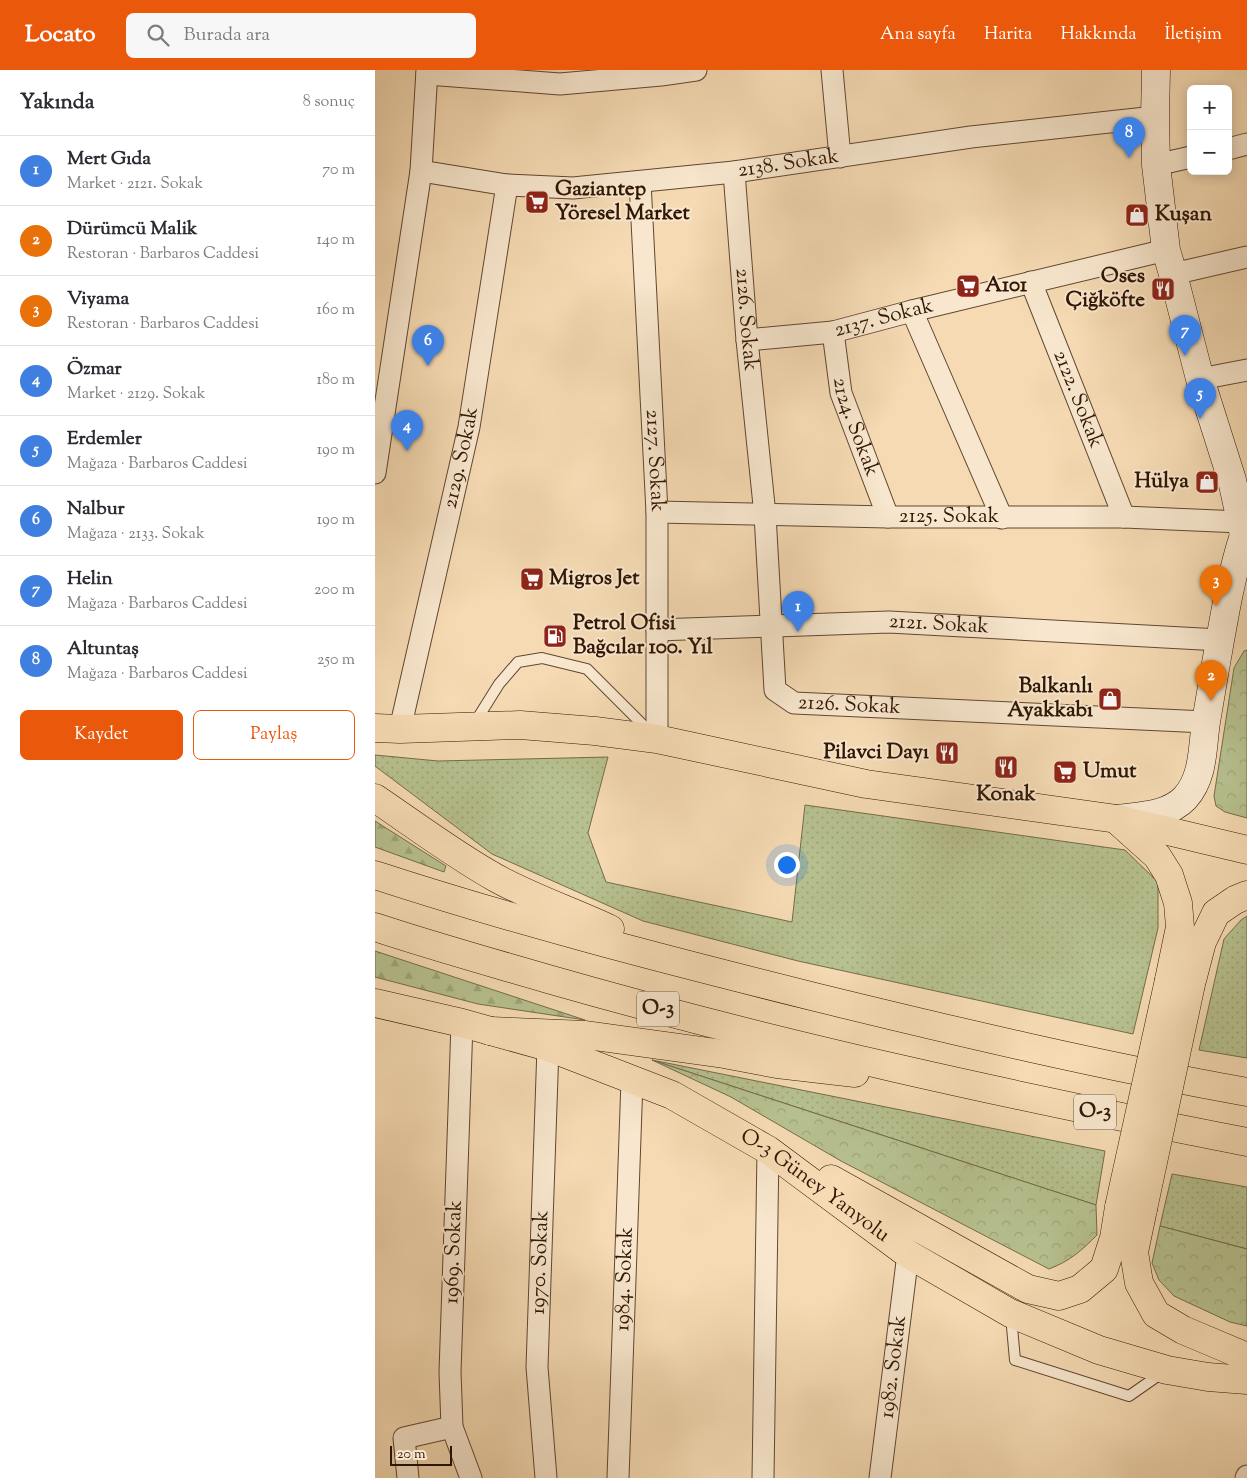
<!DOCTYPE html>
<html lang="tr">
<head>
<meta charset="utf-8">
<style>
  :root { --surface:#fff; --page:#f7f7f7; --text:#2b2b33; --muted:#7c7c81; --line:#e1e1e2; --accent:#ea580c }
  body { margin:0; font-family:"Sorts Mill Goudy",serif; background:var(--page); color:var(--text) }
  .controls { position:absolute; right:15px; top:15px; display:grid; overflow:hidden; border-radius:8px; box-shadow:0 2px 12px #0003 }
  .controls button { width:45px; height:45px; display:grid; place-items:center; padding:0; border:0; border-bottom:1px solid var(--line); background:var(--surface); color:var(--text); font:25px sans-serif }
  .scale { position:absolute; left:15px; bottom:12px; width:62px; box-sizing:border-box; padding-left:5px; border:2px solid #301604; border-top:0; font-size:14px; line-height:18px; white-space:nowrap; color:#301604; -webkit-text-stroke:4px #f8e7ce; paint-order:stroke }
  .you { position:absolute; left:411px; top:794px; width:18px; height:18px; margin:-12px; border:4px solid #fff; border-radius:50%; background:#1a73e8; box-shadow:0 0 0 8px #1a73e833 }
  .badge { display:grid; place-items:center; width:32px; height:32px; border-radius:50%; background:var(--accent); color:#fff; font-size:16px; font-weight:700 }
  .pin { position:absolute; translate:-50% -41px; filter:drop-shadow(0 1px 2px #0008) }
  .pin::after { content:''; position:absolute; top:26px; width:18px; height:15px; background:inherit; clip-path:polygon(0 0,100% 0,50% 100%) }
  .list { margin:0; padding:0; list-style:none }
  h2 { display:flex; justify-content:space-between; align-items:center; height:65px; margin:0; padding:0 20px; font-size:21px }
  h2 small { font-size:16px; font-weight:400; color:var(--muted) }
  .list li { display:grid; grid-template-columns:32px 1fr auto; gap:15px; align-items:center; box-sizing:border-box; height:70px; padding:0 20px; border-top:1px solid var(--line) }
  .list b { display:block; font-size:19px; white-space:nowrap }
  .list p { margin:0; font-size:16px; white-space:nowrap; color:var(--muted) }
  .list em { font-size:16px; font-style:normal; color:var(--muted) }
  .actions { display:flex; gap:10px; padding:15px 20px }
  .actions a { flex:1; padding:11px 0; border:1px solid var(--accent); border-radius:8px; text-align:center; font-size:18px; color:var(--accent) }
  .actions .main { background:var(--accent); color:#fff }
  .icon { flex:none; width:28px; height:28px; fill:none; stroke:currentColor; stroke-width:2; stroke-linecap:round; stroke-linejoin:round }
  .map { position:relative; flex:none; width:872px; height:1408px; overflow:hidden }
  header { display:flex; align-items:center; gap:30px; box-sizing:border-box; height:70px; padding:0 25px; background:var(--accent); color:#fff }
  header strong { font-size:24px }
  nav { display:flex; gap:28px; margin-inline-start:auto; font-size:18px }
  .search { width:350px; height:45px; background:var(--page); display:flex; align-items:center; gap:12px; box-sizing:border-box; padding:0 18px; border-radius:8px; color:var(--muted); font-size:19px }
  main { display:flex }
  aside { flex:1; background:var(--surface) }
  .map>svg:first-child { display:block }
</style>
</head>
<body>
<header>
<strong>Locato</strong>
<div class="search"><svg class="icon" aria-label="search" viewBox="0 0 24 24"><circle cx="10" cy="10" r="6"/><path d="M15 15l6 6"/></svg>Burada ara</div>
<nav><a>Ana sayfa</a><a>Harita</a><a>Hakkında</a><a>İletişim</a></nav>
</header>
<main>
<aside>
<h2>Yakında<small>8 sonuç</small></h2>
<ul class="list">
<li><span class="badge" style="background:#3f7fe0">1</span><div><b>Mert Gıda</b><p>Market · 2121. Sokak</p></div><em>70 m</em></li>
<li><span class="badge" style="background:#e8710a">2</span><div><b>Dürümcü Malik</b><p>Restoran · Barbaros Caddesi</p></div><em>140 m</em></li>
<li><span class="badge" style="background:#e8710a">3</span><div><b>Viyama</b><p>Restoran · Barbaros Caddesi</p></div><em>160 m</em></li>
<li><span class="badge" style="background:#3f7fe0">4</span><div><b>Özmar</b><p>Market · 2129. Sokak</p></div><em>180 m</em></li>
<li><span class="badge" style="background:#3f7fe0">5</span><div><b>Erdemler</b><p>Mağaza · Barbaros Caddesi</p></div><em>190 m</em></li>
<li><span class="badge" style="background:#3f7fe0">6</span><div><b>Nalbur</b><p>Mağaza · 2133. Sokak</p></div><em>190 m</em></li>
<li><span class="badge" style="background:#3f7fe0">7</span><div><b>Helin</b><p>Mağaza · Barbaros Caddesi</p></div><em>200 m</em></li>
<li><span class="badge" style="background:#3f7fe0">8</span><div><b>Altuntaş</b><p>Mağaza · Barbaros Caddesi</p></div><em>250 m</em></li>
</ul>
<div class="actions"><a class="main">Kaydet</a><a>Paylaş</a></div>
</aside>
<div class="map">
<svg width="872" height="1408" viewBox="0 0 872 1408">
  <defs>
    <pattern id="grass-dots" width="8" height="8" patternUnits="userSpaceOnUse" patternTransform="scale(1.25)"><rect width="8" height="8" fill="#b7c190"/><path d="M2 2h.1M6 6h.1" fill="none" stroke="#9ea57b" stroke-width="1.8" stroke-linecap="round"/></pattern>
    <pattern id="forest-firs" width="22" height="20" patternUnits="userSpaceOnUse" patternTransform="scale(1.25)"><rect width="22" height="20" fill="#b7c190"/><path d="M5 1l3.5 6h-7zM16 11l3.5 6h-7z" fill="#9ea57b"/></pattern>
    <pattern id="park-crowns" width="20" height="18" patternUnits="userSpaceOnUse" patternTransform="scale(1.25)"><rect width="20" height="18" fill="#b7c190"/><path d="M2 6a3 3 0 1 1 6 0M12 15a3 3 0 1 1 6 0" fill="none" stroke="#9ea57b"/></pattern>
  </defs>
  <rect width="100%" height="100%" fill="#f5dab3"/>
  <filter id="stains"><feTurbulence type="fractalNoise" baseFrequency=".004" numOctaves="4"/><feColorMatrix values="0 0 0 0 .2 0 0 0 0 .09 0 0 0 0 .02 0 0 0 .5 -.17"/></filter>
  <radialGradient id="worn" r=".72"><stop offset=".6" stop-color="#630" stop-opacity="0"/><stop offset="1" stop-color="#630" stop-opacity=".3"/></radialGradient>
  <!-- grass -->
  <g fill="url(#grass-dots)" stroke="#746c4a">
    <path d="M0,685L63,691L233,687L213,763L231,812L417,852L430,735L750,780L783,812V858L758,964L423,891L268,851L117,784L0,696Z"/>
    <path d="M872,846V988L824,980L849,869L866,850Z"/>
    <path d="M277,990L730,1081L721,1135Z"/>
    <path d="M797,1104L872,1117V1179L785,1156Z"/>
  </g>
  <!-- forest -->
  <g fill="url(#forest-firs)" stroke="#746c4a">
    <path d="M0,751L71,796L69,802L0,777Z"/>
    <path d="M0,881L210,950L103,934L0,907Z"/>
  </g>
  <!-- park -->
  <g fill="url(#park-crowns)" stroke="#746c4a">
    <path d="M872,580V748L850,742L841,736L839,726L859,598L869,581Z"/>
    <path d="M277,990L721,1135L722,1165C706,1181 695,1191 674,1199L466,1091L356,1027Z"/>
    <path d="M785,1156L872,1179V1256L855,1252L799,1226L784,1210L777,1193Z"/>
  </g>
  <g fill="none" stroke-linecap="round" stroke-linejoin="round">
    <!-- lane casing -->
    <g stroke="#614730" stroke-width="12">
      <g id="lane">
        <path d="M99,654L124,614L143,592L167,588L212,599L276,663"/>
        <path d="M636,1246L640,1290L754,1326L787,1303"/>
      </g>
    </g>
    <!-- street casing -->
    <g stroke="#614730" stroke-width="23">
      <g id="street">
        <path d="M457,0L465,87"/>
        <path d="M52,4L185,14L286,5L321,0"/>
        <path d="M853,79L872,74"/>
        <path d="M781,95L816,87"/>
        <path id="s1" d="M46,101L132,115L198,118L359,102L596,67L780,47"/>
        <path id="s2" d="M359,102L372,270L390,445L400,620L419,633L831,652"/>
        <path id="s3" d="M265,112L282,442V669"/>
        <path d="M798,204L872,187"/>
        <path id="s4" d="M656,212L749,447"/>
        <path d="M537,241L627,448"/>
        <path id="s5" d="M458,262L466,323L513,447"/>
        <path id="s6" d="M372,270L458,262L537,241L791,180"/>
        <path d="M825,309L872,300"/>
        <path d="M0,403L46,101L52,0"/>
        <path id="s7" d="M282,442L513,447H749L866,452"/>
        <path id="s8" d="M282,560L514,552L845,570"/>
        <path id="s9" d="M25,659L94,357L132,115"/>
        <path d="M87,953L75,1302L77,1357L96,1408"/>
        <path d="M33,1408L29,1368L77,1357"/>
        <path id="s10" d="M171,1408L162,1297L173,977"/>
        <path id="s11" d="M243,1408L257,1010"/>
        <path d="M388,1408L393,1080"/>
        <path id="s12" d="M505,1408L533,1184"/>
        <path d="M871,1408L872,1406"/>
      </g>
    </g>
    <!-- secondary casing -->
    <g stroke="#301604" stroke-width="29">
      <g id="secondary">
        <path d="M781,0L780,47L781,95L791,180L798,204L825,309L857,410L869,465L872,470"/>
        <path d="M742,749C764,746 793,746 810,728C829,707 827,679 831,652C834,635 837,617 840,599C848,554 855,508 869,465"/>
      </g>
    </g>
    <!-- primary casing -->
    <g stroke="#301604" stroke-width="29">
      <g id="primary">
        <path d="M0,658L25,659L145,655L220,661L282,669L491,714L742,749L872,780"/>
        <path d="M744,752L782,786L794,805L803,833L805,857L794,910"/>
        <path d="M816,914L827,872L841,843L860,830L872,825"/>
        <path id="s13" d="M0,933L87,953L173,977L297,1025L393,1080L533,1184L635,1243L724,1280L792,1300L833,1307L872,1310"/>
        <path d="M456,1109L653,1219L684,1226L705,1219L729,1199L739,1168L744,1137"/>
        <path d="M768,1139L759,1182L764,1213L781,1244L808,1260L872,1287"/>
      </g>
    </g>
    <!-- highway casing -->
    <g stroke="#301604" stroke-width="29">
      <g id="highway">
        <path d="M0,728C40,755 78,784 121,808C157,828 197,841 235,859"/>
        <path d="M0,805C144,852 292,890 440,927C583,962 727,996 872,1022"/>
        <path d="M0,857C57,876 115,892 173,909C403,975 637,1026 872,1072"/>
        <path d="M115,961L211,965L349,984L402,994L480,1003"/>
      </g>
    </g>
    <!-- lane -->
    <use href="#lane" stroke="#f8e7ce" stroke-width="10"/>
    <!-- street -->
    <use href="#street" stroke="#f8e7ce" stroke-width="21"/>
    <!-- secondary -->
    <use href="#secondary" stroke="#f8e7ce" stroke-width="28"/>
    <!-- primary -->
    <use href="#primary" stroke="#f5dab3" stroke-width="28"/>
    <!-- highway -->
    <use href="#highway" stroke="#f5dab3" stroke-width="28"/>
    <!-- primary-bridge casing -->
    <g stroke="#301604" stroke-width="29" stroke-linecap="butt">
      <g id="primary-bridge">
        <path d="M744,1137L794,910"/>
        <path d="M768,1139L816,914"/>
      </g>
    </g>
    <!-- primary-bridge -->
    <use href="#primary-bridge" stroke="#f5dab3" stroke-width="28"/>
  </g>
  <!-- icons -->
  <defs>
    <g id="supermarket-square" transform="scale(1.25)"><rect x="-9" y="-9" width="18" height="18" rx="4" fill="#8f2418" stroke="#f8e7ce"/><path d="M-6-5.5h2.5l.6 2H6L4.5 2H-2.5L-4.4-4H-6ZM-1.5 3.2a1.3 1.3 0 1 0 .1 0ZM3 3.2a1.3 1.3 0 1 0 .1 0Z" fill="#fff"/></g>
    <g id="shop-square" transform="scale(1.25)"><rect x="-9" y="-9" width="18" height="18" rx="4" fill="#8f2418" stroke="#f8e7ce"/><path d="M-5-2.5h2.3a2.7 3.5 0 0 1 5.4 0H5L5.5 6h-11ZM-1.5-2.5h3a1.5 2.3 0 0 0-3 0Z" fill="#fff"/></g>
    <g id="restaurant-square" transform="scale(1.25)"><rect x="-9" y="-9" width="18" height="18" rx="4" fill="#8f2418" stroke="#f8e7ce"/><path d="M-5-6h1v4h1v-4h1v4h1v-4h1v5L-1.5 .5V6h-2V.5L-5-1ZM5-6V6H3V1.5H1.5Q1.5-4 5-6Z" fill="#fff"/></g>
    <g id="fuel-square" transform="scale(1.25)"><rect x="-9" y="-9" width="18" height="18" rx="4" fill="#8f2418" stroke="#f8e7ce"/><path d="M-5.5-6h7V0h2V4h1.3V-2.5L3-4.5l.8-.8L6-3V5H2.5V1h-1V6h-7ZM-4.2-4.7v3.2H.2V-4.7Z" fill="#fff"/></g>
  </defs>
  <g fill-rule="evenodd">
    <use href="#supermarket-square" x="162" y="132"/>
    <use href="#shop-square" x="762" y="145"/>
    <use href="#supermarket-square" x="593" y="216"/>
    <use href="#restaurant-square" x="788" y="219"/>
    <use href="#shop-square" x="832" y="412"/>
    <use href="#supermarket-square" x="157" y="509"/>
    <use href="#fuel-square" x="180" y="566"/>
    <use href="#shop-square" x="735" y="629"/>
    <use href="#restaurant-square" x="572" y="683"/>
    <use href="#restaurant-square" x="631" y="697"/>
    <use href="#supermarket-square" x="690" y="702"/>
  </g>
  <g text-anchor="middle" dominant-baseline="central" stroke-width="4" stroke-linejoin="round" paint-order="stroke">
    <!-- shield labels -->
    <g fill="#f8e7ce" stroke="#6c5541" stroke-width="1">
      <rect x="262" y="921.5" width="42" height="35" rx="4"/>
      <rect x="699" y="1024.5" width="42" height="35" rx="4"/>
    </g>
    <g font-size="20" font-weight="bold" fill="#301604">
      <text x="283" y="939">O-3</text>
      <text x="720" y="1042">O-3</text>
    </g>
    <!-- street labels -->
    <g font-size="21" fill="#301604" stroke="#f8e7ce">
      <text stroke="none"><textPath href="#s1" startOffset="370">2138. Sokak</textPath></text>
      <text stroke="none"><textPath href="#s6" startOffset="139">2137. Sokak</textPath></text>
      <text stroke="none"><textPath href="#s2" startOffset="148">2126. Sokak</textPath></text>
      <text stroke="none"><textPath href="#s4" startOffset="126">2122. Sokak</textPath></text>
      <text stroke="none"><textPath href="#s5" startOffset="98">2124. Sokak</textPath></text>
      <text stroke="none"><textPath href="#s9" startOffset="278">2129. Sokak</textPath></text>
      <text stroke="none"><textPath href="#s3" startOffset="279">2127. Sokak</textPath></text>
      <text stroke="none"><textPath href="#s7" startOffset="292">2125. Sokak</textPath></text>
      <text stroke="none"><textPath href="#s8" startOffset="282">2121. Sokak</textPath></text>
      <text stroke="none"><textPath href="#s2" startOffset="598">2126. Sokak</textPath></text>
      <text stroke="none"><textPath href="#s13" startOffset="481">O-3 Güney Yanyolu</textPath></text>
      <text transform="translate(79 1182) rotate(-88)">1969. Sokak</text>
      <text stroke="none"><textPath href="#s10" startOffset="216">1970. Sokak</textPath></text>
      <text stroke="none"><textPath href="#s11" startOffset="199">1984. Sokak</textPath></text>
      <text stroke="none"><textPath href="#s12" startOffset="112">1982. Sokak</textPath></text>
    </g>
    <!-- poi labels -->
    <g font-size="21" font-weight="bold" fill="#301604" stroke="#f8e7ce" text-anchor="start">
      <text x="180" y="120">Gaziantep<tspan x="180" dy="24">Yöresel Market</tspan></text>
      <text x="780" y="145">Kuşan</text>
      <text x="770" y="207" text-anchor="end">Oses<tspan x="770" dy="24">Çiğköfte</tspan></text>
      <text x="610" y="216">A101</text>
      <text x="814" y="412" text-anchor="end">Hülya</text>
      <text x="174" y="509">Migros Jet</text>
      <text x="198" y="554">Petrol Ofisi<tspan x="198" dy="24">Bağcılar 100. Yıl</tspan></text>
      <text x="718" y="617" text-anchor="end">Balkanlı<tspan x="718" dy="24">Ayakkabı</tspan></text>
      <text x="554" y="683" text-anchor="end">Pilavci Dayı</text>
      <text x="708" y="702">Umut</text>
      <text x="631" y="725" text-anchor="middle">Konak</text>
    </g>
  </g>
  <rect width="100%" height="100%" filter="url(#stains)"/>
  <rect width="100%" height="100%" fill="url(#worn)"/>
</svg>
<div class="controls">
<button>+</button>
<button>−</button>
</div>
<div class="scale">20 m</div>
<div class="you"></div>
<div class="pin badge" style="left:423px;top:562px;background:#3f7fe0">1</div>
<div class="pin badge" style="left:836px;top:631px;background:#e8710a">2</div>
<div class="pin badge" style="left:841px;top:536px;background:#e8710a">3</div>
<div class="pin badge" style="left:32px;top:381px;background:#3f7fe0">4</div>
<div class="pin badge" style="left:825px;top:349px;background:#3f7fe0">5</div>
<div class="pin badge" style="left:53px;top:296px;background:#3f7fe0">6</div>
<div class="pin badge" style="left:810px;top:286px;background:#3f7fe0">7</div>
<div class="pin badge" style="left:754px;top:88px;background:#3f7fe0">8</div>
</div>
</main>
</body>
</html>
